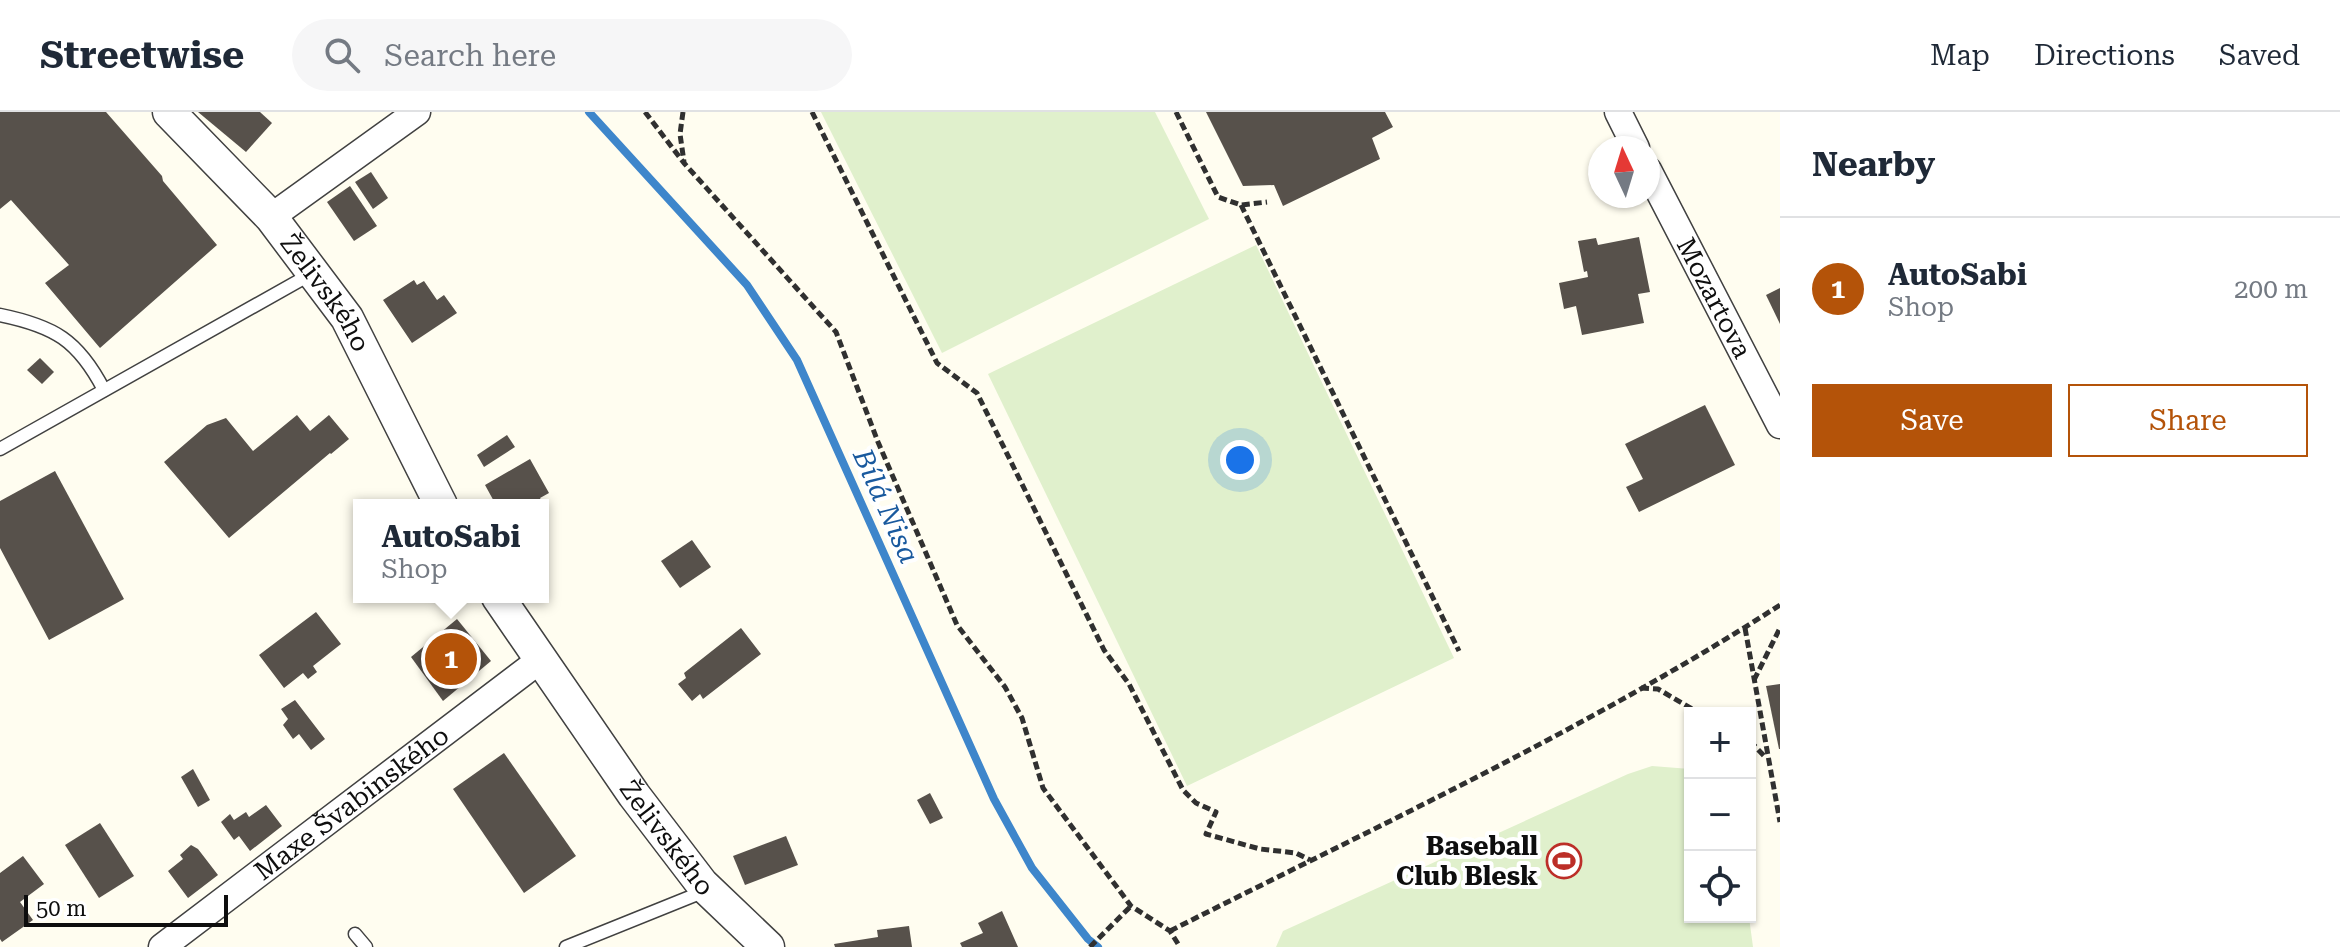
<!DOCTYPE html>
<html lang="en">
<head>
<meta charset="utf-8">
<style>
  :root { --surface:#fff; --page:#f6f6f7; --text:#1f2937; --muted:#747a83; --line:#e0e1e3; --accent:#b45309 }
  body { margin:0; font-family:"Roboto Serif",serif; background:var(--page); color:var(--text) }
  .controls { position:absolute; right:24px; bottom:24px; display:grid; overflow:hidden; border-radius:0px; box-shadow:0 2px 6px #0004 }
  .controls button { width:72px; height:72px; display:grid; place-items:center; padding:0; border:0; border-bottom:2px solid var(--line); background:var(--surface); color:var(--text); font:40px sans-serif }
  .compass { position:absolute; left:1588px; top:24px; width:72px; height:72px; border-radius:50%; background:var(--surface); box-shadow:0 2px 6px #0004; rotate:356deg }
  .scale { position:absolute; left:24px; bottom:20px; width:204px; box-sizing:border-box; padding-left:8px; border:4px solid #0e0e0e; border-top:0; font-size:22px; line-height:28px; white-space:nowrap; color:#0e0e0e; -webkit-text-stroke:6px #fff; paint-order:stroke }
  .you { position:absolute; left:1240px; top:348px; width:28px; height:28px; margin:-20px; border:6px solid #fff; border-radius:50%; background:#1a73e8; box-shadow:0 0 0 12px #1a73e833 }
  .badge { display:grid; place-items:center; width:52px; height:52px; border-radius:50%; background:var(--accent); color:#fff; font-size:26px; font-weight:700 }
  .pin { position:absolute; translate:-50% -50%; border:4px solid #fff; box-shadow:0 2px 8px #0006 }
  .popup { position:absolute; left:353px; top:387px; width:196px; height:104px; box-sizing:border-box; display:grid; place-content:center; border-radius:0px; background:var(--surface); filter:drop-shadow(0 2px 6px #0005); font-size:26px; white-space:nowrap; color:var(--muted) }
  .popup b { font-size:30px; color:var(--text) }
  .popup::after { content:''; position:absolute; left:50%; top:100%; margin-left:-16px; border:16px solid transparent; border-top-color:var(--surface) }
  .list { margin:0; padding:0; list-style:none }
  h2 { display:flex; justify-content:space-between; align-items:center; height:104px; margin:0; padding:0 32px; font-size:34px }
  h2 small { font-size:26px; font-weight:400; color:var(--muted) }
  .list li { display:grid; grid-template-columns:52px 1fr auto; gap:24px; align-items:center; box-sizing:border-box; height:144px; padding:0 32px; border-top:2px solid var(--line) }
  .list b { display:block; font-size:30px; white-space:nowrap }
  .list p { margin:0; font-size:26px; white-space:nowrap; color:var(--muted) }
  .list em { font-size:26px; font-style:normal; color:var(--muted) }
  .actions { display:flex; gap:16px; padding:24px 32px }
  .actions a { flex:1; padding:18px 0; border:2px solid var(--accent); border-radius:0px; text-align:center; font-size:28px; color:var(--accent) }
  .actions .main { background:var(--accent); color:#fff }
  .icon { flex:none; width:44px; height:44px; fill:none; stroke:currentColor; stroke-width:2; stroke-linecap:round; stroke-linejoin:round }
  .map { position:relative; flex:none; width:1780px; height:835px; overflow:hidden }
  header { display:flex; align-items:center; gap:48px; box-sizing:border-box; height:112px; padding:0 40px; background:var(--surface); border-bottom:2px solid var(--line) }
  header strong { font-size:38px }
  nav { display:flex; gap:44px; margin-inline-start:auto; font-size:28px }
  .search { width:560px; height:72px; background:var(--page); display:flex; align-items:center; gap:20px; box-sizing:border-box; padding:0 28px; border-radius:44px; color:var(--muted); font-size:30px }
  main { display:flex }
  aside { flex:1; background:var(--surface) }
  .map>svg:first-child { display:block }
</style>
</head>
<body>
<header>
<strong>Streetwise</strong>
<div class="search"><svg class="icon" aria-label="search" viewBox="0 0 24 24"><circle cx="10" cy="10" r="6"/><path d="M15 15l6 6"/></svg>Search here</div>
<nav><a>Map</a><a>Directions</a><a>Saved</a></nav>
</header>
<main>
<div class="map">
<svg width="1780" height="835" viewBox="0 0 1780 835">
  <rect width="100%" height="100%" fill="#fffdf0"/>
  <!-- pitch -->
  <g fill="#e0f0cc">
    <path d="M821,0H1155L1209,107L942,241Z"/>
    <path d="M1256,133L1454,546L1187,674L988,262Z"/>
    <path d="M1652,654L1690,657V805H1749L1753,835H1276L1283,819L1628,662Z"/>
  </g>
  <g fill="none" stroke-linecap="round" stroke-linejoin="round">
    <!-- stream -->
    <path stroke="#3e86cb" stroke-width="8" d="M589,0L747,173L797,248L994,687L1032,756L1088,827L1098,835"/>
  </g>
  <!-- building -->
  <g fill="#57514b">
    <path d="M0,0H106L162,64L163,69L217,133L100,236L45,171L69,153L11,88L0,97Z"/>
    <path d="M198,0H260L272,11L246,40Z"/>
    <path d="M1206,0H1385L1393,15L1372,26L1380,47L1283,94L1274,73L1243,74Z"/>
    <path d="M371,60L388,86L373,97L355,70Z"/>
    <path d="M350,74L377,114L354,129L327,90Z"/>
    <path d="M1639,125L1650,180L1638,182L1644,211L1582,223L1576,194L1564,197L1559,171L1588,165L1587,159L1584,160L1578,129L1596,126L1598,133Z"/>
    <path d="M414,168L417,173L424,169L437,188L444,183L457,201L412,231L383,188Z"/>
    <path d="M1780,176V212L1766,183Z"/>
    <path d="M40,246L54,260L42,272L27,258Z"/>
    <path d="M1705,293L1735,353L1639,400L1626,375L1643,367L1625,332Z"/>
    <path d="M297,303L310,319L329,303L349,327L331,342L330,341L229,426L164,350L207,313L226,306L253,339Z"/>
    <path d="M507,323L515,335L484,355L477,343Z"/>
    <path d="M530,347L549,381L540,386L547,398L543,400V393H496L485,373Z"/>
    <path d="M55,359L124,487L49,528L0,436V389Z"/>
    <path d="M692,428L711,455L680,476L661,449Z"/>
    <path d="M316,500L341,532L313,554L317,560L308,567L303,561L284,576L259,543Z"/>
    <path d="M457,507L491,549L443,589L411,545Z"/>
    <path d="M741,516L761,542L703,587L700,582L692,589L678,572L686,566L684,561Z"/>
    <path d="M1780,572V637H1779L1766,574Z"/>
    <path d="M295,588L325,627L311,638L299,622L293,627L283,613L288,607L281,597Z"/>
    <path d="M504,641L576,744L524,781L453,677Z"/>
    <path d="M193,657L210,688L198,695L181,665Z"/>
    <path d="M930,681L943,706L930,712L917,688Z"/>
    <path d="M266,693L282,714L250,739L239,724L234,728L221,710L230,702L234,708L246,700L249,705Z"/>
    <path d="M100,711L134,764L99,786L65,733Z"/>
    <path d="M786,724L798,753L745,773L733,744Z"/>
    <path d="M191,733L198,737L218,763L188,786L168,759L183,747L180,743Z"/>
    <path d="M23,744L44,772L20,790L33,808L2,830L0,827V761Z"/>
    <path d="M1002,799L1018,835H962L960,831L983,821L978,811Z"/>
    <path d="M909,814L912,835H835L834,832L878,825L877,818Z"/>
  </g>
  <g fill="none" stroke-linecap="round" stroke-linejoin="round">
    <!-- service casing -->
    <g stroke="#414141" stroke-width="15">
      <g id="service">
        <path d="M0,203C54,214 78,228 104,278"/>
        <path d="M0,337L311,162"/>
        <path d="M355,822L366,835"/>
        <path d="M566,835L705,779"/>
      </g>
    </g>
    <!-- minor casing -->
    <g stroke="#414141" stroke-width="29">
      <g id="minor">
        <path d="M1618,0L1636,36"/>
        <path id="s1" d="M1648,58L1780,313"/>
        <path d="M271,105L417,0"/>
        <path id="s2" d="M162,835L540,548"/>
      </g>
    </g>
    <!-- tertiary casing -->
    <g stroke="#414141" stroke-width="35">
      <g id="tertiary">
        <path id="s3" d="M169,0L271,105L347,206L441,393"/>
        <path id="s4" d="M498,485L634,683L702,772L768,835"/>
      </g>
    </g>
    <!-- path -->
    <g stroke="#303030" stroke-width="5" stroke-dasharray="8 4" stroke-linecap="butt">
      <path d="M645,0L684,51L836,220L878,330L957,513L1005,575L1022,606L1043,676L1131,794L1170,819L1180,835"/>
      <path d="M683,0L680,22L684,50"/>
      <path d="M812,0L937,251L977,281L1104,538L1129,572L1183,678L1196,691L1216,700L1206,722L1260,737L1296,741L1310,748"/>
      <path d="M1176,0L1218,85L1241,93L1267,90"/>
      <path d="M1241,93L1459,539"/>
      <path d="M1745,516L1780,710"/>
      <path d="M1754,568L1780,516"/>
      <path d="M1641,576L1658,577L1699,601"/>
      <path d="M1750,629L1766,646"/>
      <path d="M1170,819C1375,715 1586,618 1780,493"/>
      <path d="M1090,835L1131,794"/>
    </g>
    <!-- service -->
    <use href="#service" stroke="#fff" stroke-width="12"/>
    <!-- minor -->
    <use href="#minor" stroke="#fff" stroke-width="26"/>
    <!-- tertiary -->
    <use href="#tertiary" stroke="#fff" stroke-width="32"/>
  </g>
  <!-- icons -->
  <defs>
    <g id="stadium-ring" transform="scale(1.8)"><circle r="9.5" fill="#fff" stroke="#bc2e28" stroke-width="1.5"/><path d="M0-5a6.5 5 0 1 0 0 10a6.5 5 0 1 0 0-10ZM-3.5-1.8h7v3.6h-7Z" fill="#bc2e28"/></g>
  </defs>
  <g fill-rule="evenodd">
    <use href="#stadium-ring" x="1564" y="749"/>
  </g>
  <g text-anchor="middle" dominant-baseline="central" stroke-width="8" stroke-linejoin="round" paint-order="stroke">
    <!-- street labels -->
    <g font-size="26" fill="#0e0e0e" stroke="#fff">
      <text stroke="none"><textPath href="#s3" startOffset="240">Želivského</textPath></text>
      <text stroke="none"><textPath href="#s1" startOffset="144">Mozartova</textPath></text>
      <text stroke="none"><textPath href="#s2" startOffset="238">Maxe Švabinského</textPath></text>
      <text stroke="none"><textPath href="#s4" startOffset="294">Želivského</textPath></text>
    </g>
    <!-- poi labels -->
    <g font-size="26" font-weight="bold" fill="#0e0e0e" stroke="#fff" text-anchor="end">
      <text x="1538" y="734">Baseball<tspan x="1538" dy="30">Club Blesk</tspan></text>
    </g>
    <!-- water labels -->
    <g font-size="28" font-style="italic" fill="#19599e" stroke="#fff">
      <text transform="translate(886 394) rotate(66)">Bílá Nisa</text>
    </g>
  </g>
</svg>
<div class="controls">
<button>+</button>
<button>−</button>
<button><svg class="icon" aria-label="locate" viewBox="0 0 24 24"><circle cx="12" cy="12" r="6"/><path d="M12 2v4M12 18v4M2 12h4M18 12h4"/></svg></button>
</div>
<svg class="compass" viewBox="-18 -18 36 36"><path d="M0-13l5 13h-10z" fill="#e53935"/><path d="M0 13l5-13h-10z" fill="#747a83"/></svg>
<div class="scale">50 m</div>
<div class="you"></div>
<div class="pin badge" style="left:451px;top:547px">1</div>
<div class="popup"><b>AutoSabi</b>Shop</div>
</div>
<aside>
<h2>Nearby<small></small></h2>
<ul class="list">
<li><span class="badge">1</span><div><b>AutoSabi</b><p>Shop</p></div><em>200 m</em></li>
</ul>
<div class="actions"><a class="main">Save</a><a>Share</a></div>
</aside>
</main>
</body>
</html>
